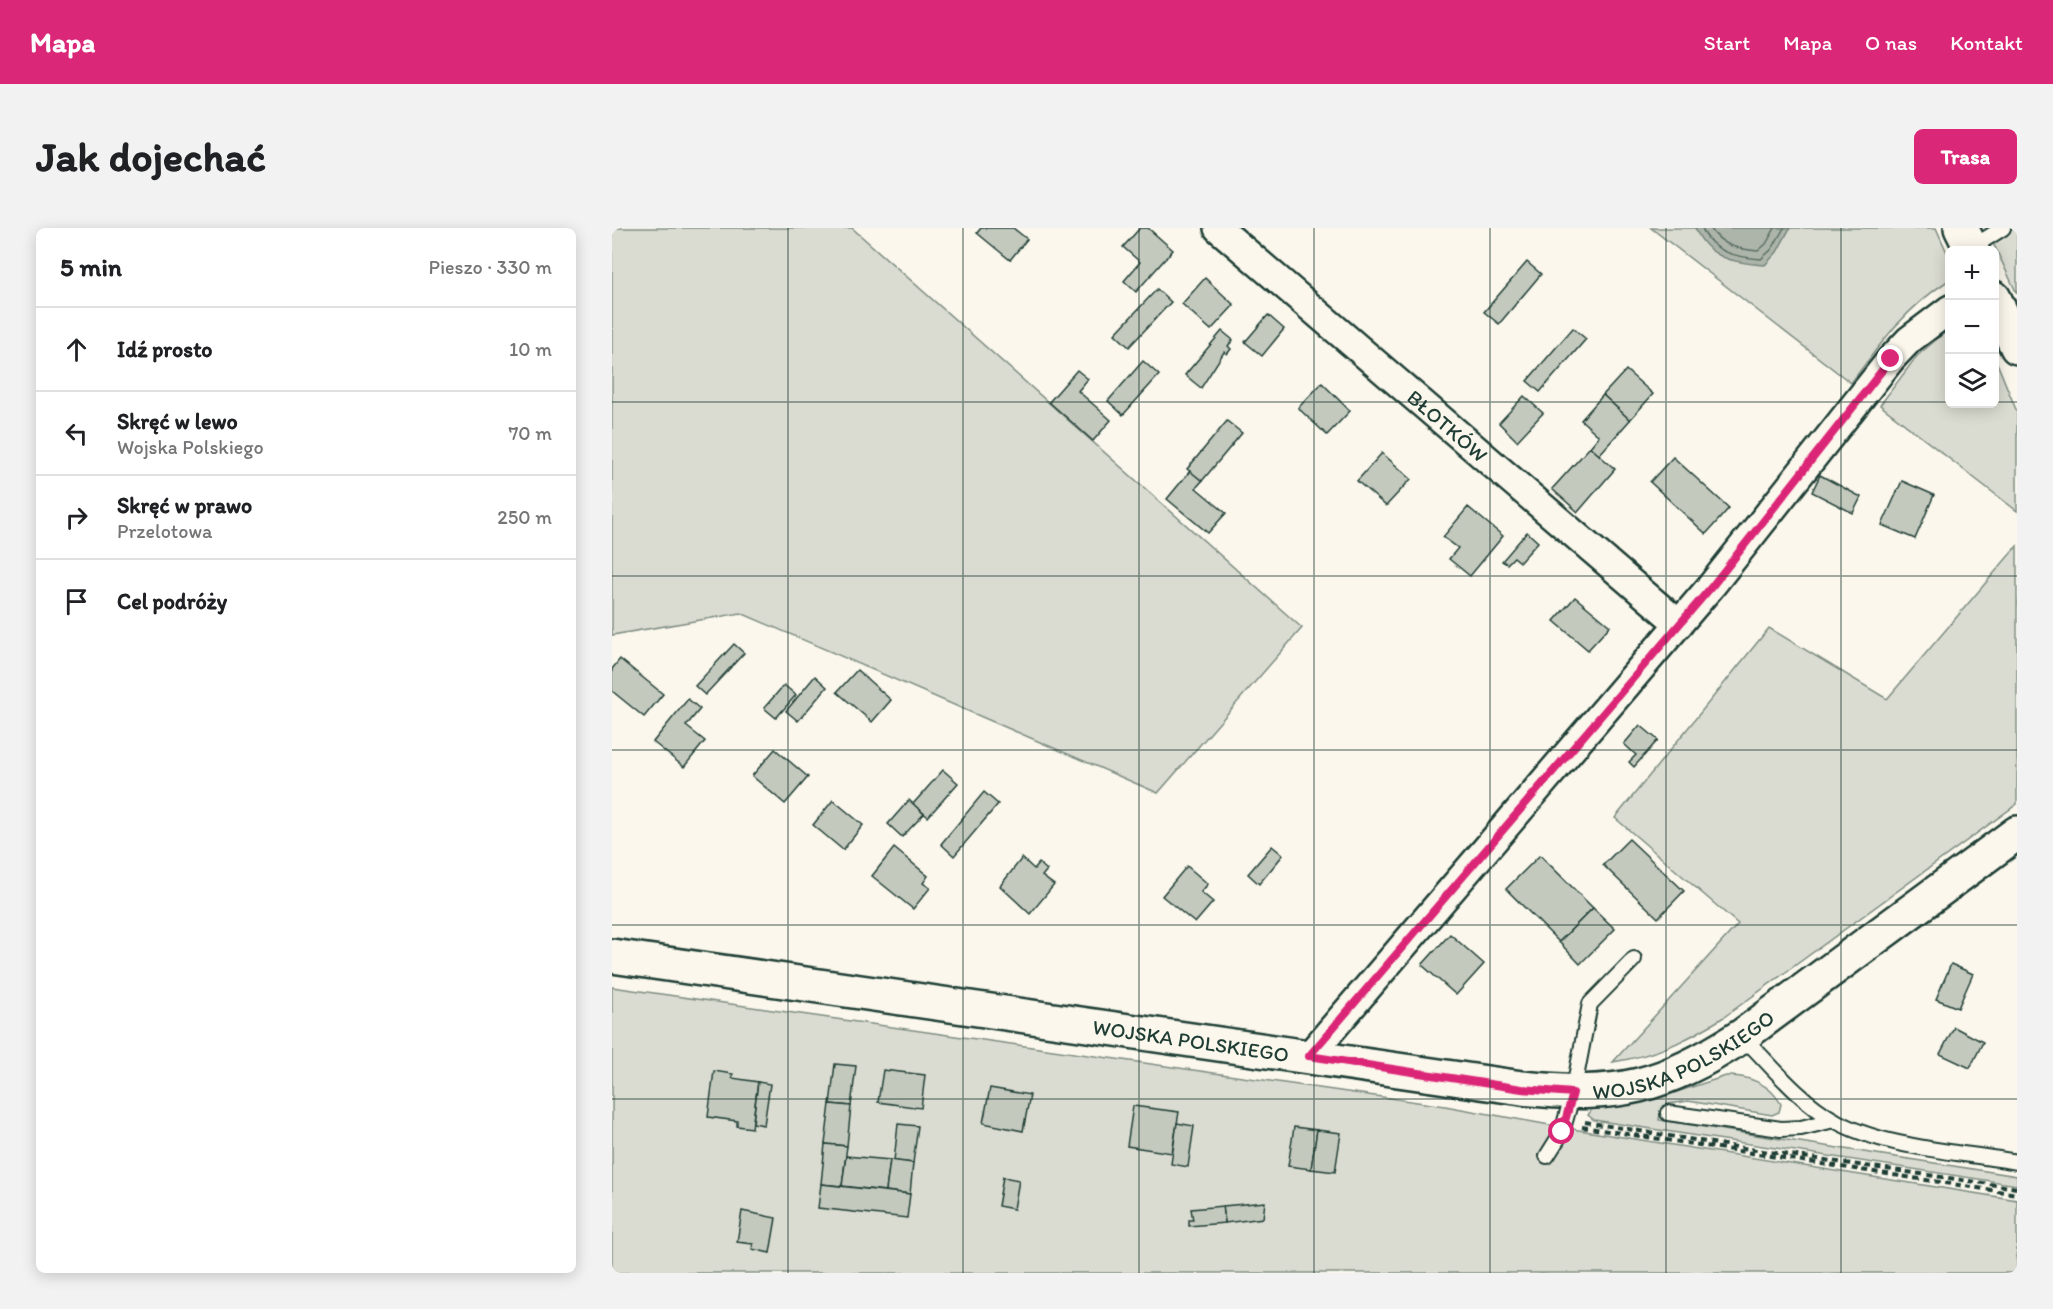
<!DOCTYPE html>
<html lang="pl">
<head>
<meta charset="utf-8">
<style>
  :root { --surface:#fff; --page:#f2f2f2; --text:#202124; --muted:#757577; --line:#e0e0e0; --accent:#db2777 }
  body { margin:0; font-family:Itim,sans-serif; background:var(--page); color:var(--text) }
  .controls { position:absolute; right:18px; top:18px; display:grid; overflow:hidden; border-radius:9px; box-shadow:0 3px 15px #0003 }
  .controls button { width:54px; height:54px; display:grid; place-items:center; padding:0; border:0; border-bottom:2px solid var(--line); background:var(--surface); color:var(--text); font:30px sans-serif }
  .stop { position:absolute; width:18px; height:18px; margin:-14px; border:4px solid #db2777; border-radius:50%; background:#fff }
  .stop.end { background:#db2777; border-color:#fff; box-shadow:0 2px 6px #0008 }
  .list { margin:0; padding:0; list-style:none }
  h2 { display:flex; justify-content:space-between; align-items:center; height:78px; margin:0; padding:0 24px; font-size:26px }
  h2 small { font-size:20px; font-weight:400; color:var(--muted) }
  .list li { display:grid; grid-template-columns:39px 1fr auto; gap:18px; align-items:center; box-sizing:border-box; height:84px; padding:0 24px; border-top:2px solid var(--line) }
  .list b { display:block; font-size:22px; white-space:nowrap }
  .list p { margin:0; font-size:20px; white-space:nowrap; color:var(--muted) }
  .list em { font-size:20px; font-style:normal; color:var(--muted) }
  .icon { flex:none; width:33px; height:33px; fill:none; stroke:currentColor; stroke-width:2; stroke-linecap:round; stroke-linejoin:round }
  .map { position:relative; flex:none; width:1405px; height:1045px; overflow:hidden; border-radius:9px }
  header { display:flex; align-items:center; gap:36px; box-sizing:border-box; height:84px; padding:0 30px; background:var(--accent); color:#fff }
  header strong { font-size:28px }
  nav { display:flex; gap:33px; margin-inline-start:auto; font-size:21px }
  .intro { display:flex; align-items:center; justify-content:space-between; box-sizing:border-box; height:144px; padding:0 36px }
  h1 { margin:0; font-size:42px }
  .button { padding:15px 27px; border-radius:9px; background:var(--accent); color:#fff; font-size:21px; font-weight:700 }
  main { display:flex; gap:36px; padding:0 36px }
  aside { flex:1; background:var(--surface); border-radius:9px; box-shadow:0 3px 15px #0003 }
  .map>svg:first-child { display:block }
</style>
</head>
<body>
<header>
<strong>Mapa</strong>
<nav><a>Start</a><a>Mapa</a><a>O nas</a><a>Kontakt</a></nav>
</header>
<div class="intro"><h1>Jak dojechać</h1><a class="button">Trasa</a></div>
<main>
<aside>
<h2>5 min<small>Pieszo · 330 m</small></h2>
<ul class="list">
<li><svg class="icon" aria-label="ahead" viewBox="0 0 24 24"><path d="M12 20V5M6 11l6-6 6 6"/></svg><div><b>Idź prosto</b></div><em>10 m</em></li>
<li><svg class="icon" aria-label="left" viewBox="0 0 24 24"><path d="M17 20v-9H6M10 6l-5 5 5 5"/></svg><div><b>Skręć w lewo</b><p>Wojska Polskiego</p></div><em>70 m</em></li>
<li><svg class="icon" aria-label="right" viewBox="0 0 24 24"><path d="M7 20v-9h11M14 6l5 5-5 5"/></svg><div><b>Skręć w prawo</b><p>Przelotowa</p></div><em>250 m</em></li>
<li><svg class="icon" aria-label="arrive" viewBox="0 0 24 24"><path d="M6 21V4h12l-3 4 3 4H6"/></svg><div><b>Cel podróży</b></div></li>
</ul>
</aside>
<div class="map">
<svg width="1405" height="1045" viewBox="0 0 1405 1045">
  <rect width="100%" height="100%" fill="#fbf7ec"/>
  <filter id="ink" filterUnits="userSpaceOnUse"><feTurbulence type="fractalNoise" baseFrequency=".0167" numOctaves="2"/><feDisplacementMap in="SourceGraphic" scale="12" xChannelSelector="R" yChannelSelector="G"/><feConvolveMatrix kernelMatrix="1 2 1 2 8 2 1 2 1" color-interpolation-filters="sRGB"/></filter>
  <g filter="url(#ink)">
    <!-- green -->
    <g fill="#dbdcd1" stroke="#7d8c82" stroke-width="1.5">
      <path d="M0,0H240L690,400L546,565L129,385L0,407Z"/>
      <path d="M1039,0H1324L1337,29V52C1294,80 1270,113 1239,155Z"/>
      <path d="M1374,0H1405V66Z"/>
      <path d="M1337,101L1338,176H1382L1383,130L1405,184V283L1268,177L1305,128Z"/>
      <path d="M1405,318V576L1112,789C1074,813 1045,827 1001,834L1126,696L1003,590L1157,400L1275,471Z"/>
      <path d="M0,759L833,878L954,900L1405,972V1045H0Z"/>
      <path d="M1114,848C1136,847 1158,856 1169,876L1167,884L1160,887L1076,873L1056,876L1049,881L1047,892L1405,948V957L982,892L976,887L980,881L1049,869Z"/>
    </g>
    <!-- water -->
    <path fill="#adb4aa" stroke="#74847b" stroke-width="1.5" d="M1083,0H1178L1165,24L1153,37C1123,35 1096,31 1083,0Z"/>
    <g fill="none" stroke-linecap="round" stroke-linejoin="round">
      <!-- shore -->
      <g stroke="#586d63" stroke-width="1.5">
        <path d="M1090,0C1100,25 1125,29 1149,31L1160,21L1172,0"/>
        <path d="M1098,0C1110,18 1125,21 1146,23L1154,16L1163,0"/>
      </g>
    </g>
    <!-- building -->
    <g fill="#c4c9be" stroke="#1f3d34" stroke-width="1.5">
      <path d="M369,0H401L415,11L398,32L365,5Z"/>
      <path d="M528,0H536L561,22L524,64L512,53L528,34L511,19Z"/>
      <path d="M915,34L929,46L887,96L872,84Z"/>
      <path d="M593,50L622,77L599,102L570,76Z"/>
      <path d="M545,61L559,74L517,119L503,106Z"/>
      <path d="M656,87L672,101L650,128L633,114Z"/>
      <path d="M961,100L974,111L928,164L915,153Z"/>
      <path d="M610,103L621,112L616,118L619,121L615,126L612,124L589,160L573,147Z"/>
      <path d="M531,133L547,147L511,187L496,173Z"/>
      <path d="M465,142L476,151L466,163L499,192L481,213L437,174Z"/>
      <path d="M1014,142L1041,166L1018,192L991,167Z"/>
      <path d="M710,155L738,183L715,207L686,180Z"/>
      <path d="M991,167L1018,192L987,227L978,219L987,208L969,192Z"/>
      <path d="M912,168L931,185L905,213L887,195Z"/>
      <path d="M615,193L630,205L590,253L575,241Z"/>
      <path d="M978,219L1003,241L966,284L940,261Z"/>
      <path d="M770,225L799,251L774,278L745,253Z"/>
      <path d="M1061,229L1117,280L1094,306L1038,254Z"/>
      <path d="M578,243L590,253L584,260L614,285L596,305L555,271Z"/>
      <path d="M1208,247L1249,269L1241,285L1200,264Z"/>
      <path d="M1290,253L1322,267L1303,311L1270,297Z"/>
      <path d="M856,279L891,308L858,348L837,331L846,320L831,309Z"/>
      <path d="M915,304L926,314L908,334L902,329L895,336L890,333Z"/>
      <path d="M963,369L998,398L976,422L942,393Z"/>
      <path d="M122,416L132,425L93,467L83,458Z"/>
      <path d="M8,431L51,466L32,489L0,463V441Z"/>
      <path d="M245,442L279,472L260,494L225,464Z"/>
      <path d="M203,448L215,459L186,493L174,483Z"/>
      <path d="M172,457L184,467L164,490L152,480Z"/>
      <path d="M76,471L88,481L74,498L93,513L72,539L41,514Z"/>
      <path d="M1028,497L1046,512L1022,539L1017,534L1024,527L1012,516Z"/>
      <path d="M163,521L196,549L173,576L140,548Z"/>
      <path d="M331,542L346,555L316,589L301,576Z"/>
      <path d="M372,564L386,576L342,628L329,616Z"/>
      <path d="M221,572L251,597L231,622L201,597Z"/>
      <path d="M297,572L312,586L290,609L276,596Z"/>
      <path d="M1017,611L1072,663L1046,690L991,637Z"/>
      <path d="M660,618L671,627L647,656L636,646Z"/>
      <path d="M282,620L316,648L311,655L318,660L301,681L260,648Z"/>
      <path d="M928,627L981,680L947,714L894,661Z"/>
      <path d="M410,630L422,641L427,635L435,642L430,648L442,657L418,686L388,658Z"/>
      <path d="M575,638L596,656L589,664L601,674L583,695L550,668Z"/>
      <path d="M981,680L1003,701L968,736L947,714Z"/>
      <path d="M838,706L872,736L844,767L810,737Z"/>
      <path d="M1339,736L1361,746L1346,780L1324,771Z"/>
      <path d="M1342,799L1371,814L1358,840L1328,826Z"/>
      <path d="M223,836L244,838L239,878L218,876Z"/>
      <path d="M271,842L313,847L309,880L266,874Z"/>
      <path d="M102,843L121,846L120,850L146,854L140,900L125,898V893L96,889Z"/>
      <path d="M146,854L158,856L152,897L141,895Z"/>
      <path d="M378,860L418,867L411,903L371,895Z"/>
      <path d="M218,876L239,878L235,918L213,916Z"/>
      <path d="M521,878L567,884L560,925L515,918Z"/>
      <path d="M565,895L582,898L576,939L559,936Z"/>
      <path d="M286,896L306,898L301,935L282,933Z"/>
      <path d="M682,899L705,902L699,941L676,938Z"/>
      <path d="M705,902L729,905L723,944L699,941Z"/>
      <path d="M213,916L235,918L230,958L209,956Z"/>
      <path d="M234,928L278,932L274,963L230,958Z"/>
      <path d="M278,932L301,935L298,966L274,963Z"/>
      <path d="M391,949L407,952L402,981L386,978Z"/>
      <path d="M209,956L298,966L295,990L206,980Z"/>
      <path d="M653,974L651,990L613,995L611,978Z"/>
      <path d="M611,978L613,995L577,998V992H581L579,981Z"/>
      <path d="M130,983L164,990L158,1025L140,1021L141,1016L125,1014Z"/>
    </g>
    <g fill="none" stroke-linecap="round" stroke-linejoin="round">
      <!-- service casing -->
      <g stroke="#1f3d34" stroke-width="18">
        <g id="service">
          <path d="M1359,20L1391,0"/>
          <path d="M1130,808C1159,837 1186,872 1222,892C1270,920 1349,924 1405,934"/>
          <path d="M1056,885L1169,901L1189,900L1222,892"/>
          <path d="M935,928L950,904L961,865L978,776L1022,731"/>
        </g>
      </g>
      <!-- minor casing -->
      <g stroke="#1f3d34" stroke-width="32">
        <g id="minor">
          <path id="s1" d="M606,0L1067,396"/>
          <path d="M697,828L1100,357L1279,131L1297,112L1338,81"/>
        </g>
      </g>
      <!-- tertiary casing -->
      <g stroke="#1f3d34" stroke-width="38">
        <g id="tertiary">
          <path id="s2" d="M0,728L910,860C1007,870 1049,860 1130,808L1405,605"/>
        </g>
      </g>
      <!-- trunk casing -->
      <g stroke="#1f3d34" stroke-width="38">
        <g id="trunk">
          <path d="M1349,0L1360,22"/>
          <path d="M1382,70L1405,119"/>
        </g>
      </g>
      <!-- path -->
      <g stroke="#1f3d34" stroke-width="4" stroke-dasharray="6 4.5" stroke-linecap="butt">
        <path d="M973,894L1137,921L1405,960"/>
        <path d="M970,899L1405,966"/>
      </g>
      <!-- service -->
      <use href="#service" stroke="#fbf7ec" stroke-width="14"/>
      <!-- minor -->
      <use href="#minor" stroke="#fbf7ec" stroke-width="27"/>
      <!-- tertiary -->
      <use href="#tertiary" stroke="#fbf7ec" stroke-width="33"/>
      <!-- trunk -->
      <use href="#trunk" stroke="#fbf7ec" stroke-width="33"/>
    </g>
  </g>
  <g fill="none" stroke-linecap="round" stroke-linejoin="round" filter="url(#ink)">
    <!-- route -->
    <path stroke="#db2777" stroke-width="8" d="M950,904L961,865L910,861L697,828L1101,357L1279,131"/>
  </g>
  <!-- grid -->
  <path fill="none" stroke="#1f3d34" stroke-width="1.5" stroke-opacity="0.55" d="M176,0V1045M351,0V1045M527,0V1045M702,0V1045M878,0V1045M1054,0V1045M1229,0V1045M0,174H1338M1382,174H1405M0,348H1405M0,522H1405M0,697H1405M0,871H1405"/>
  <g text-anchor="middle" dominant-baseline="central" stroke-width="4.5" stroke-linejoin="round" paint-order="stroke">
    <!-- street labels -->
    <g font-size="21" fill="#1f3d34" stroke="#fbf7ec">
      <text stroke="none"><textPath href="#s1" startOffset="303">BŁOTKÓW</textPath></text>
      <text stroke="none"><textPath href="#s2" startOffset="585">WOJSKA POLSKIEGO</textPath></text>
      <text stroke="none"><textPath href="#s2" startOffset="1089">WOJSKA POLSKIEGO</textPath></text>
    </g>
  </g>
</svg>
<div class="controls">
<button>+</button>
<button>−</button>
<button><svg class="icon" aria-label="layers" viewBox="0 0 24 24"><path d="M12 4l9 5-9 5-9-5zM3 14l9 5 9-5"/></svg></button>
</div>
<div class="stop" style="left:950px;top:904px"></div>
<div class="stop end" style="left:1279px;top:131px"></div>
</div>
</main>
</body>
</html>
